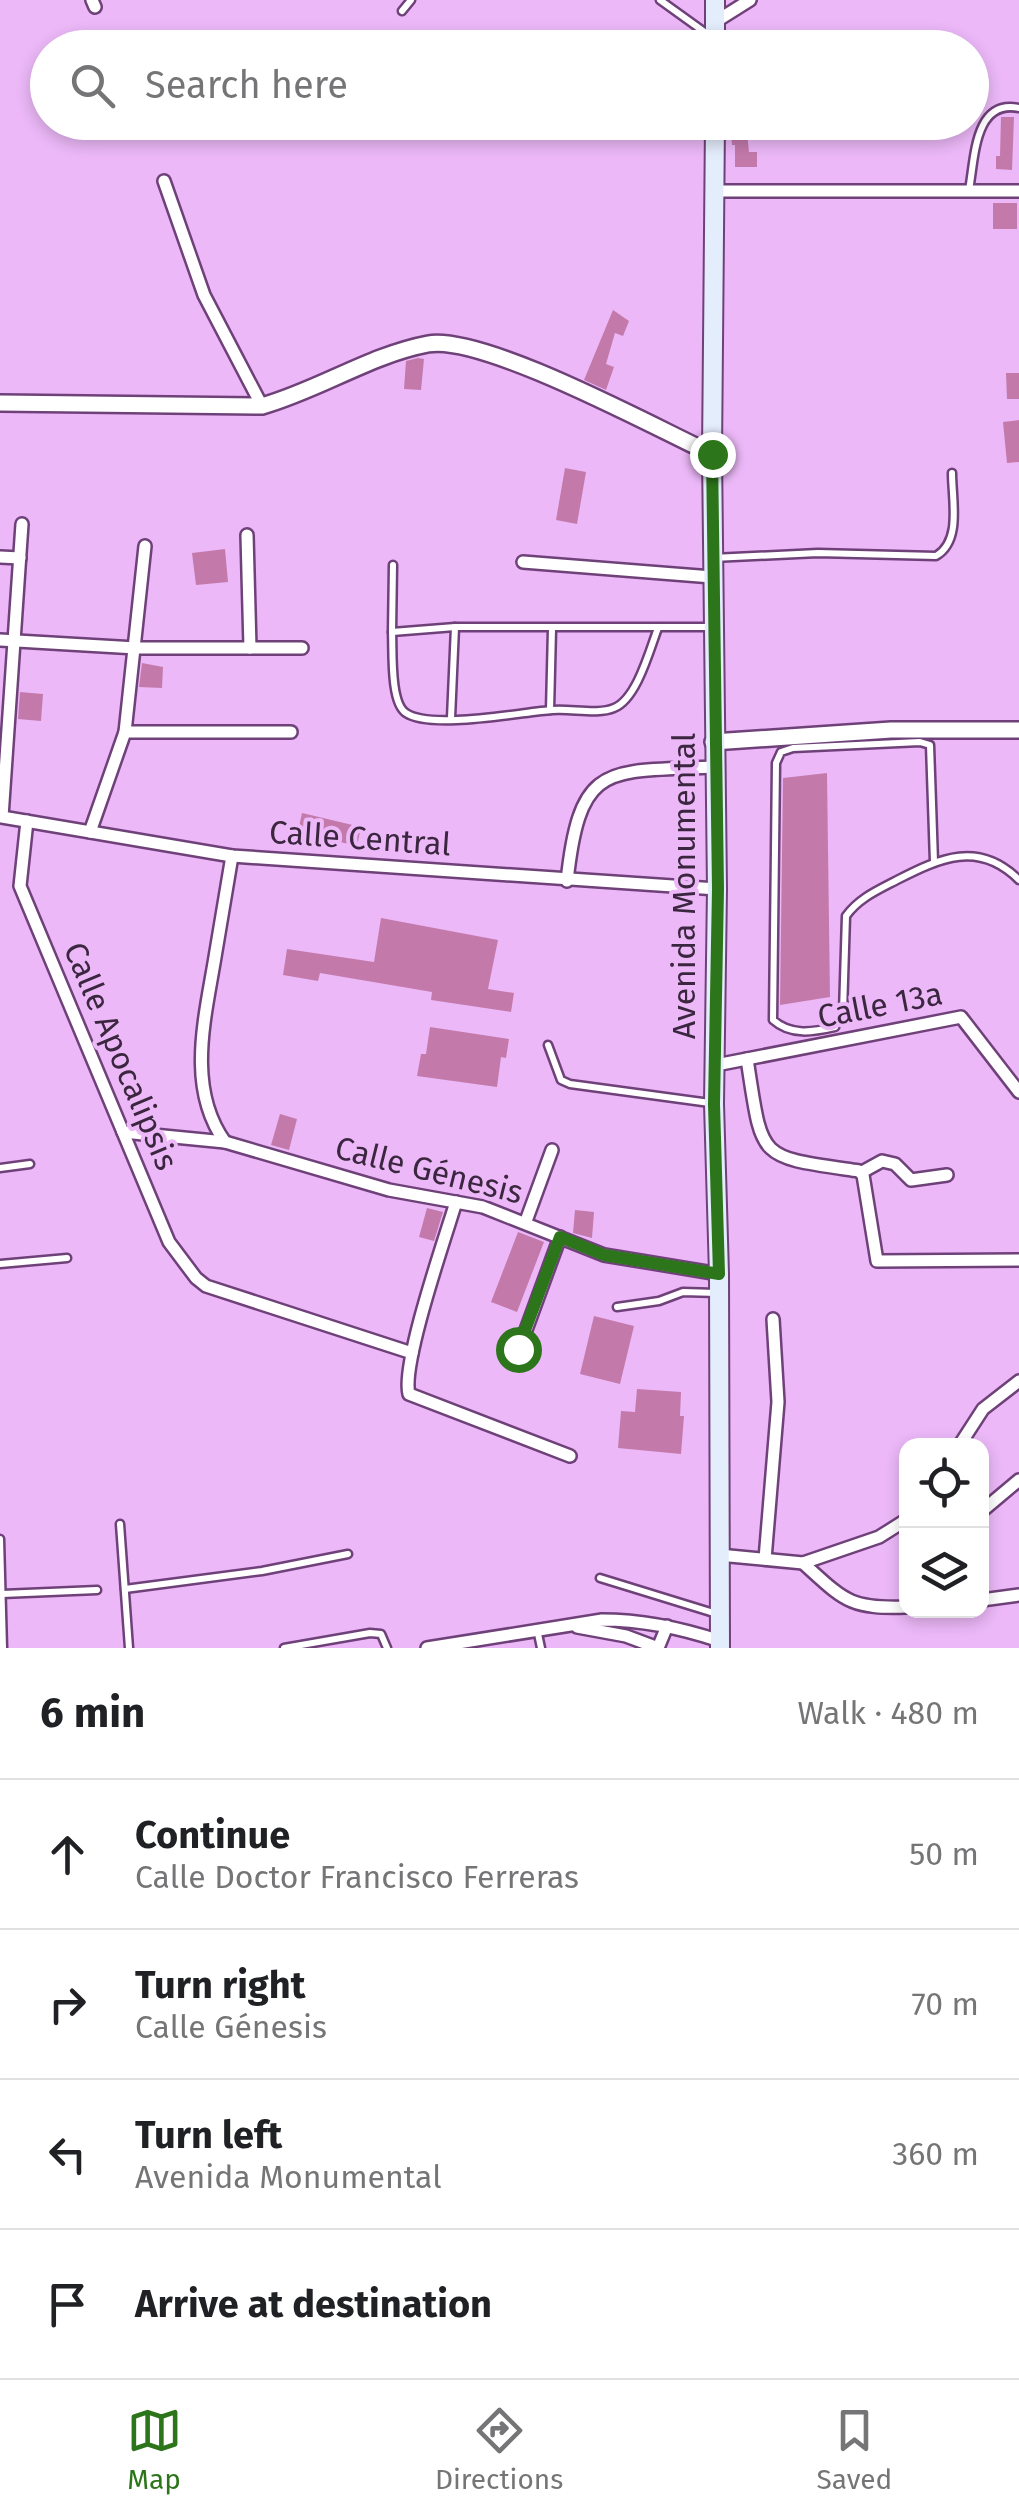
<!DOCTYPE html>
<html lang="en">
<head>
<meta charset="utf-8">
<style>
  :root { --surface:#fff; --page:#f6f6f6; --text:#202124; --muted:#757577; --line:#e0e0e0; --accent:#2c751a }
  body { margin:0; font-family:"Fira Sans",sans-serif; background:var(--page); color:var(--text) }
  .controls { position:absolute; right:30px; bottom:30px; display:grid; overflow:hidden; border-radius:20px; box-shadow:0 5px 15px #0003 }
  .controls button { width:90px; height:90px; display:grid; place-items:center; padding:0; border:0; border-bottom:2px solid var(--line); background:var(--surface); color:var(--text); font:50px sans-serif }
  .stop { position:absolute; width:30px; height:30px; margin:-22px; border:8px solid #2c751a; border-radius:50%; background:#fff }
  .stop.end { background:#2c751a; border-color:#fff; box-shadow:0 2px 10px #0008 }
  .list { margin:0; padding:0; list-style:none }
  h2 { display:flex; justify-content:space-between; align-items:center; height:130px; margin:0; padding:0 40px; font-size:42px }
  h2 small { font-size:32px; font-weight:400; color:var(--muted) }
  .list li { display:grid; grid-template-columns:65px 1fr auto; gap:30px; align-items:center; box-sizing:border-box; height:150px; padding:0 40px; border-top:2px solid var(--line) }
  .list b { display:block; font-size:38px; white-space:nowrap }
  .list p { margin:0; font-size:32px; white-space:nowrap; color:var(--muted) }
  .list em { font-size:32px; font-style:normal; color:var(--muted) }
  .icon { flex:none; width:55px; height:55px; fill:none; stroke:currentColor; stroke-width:2; stroke-linecap:round; stroke-linejoin:round }
  .map { position:relative; flex:none; width:1019px; height:1648px; overflow:hidden }
  .search { position:absolute; background:var(--surface); box-shadow:0 5px 15px #0003; left:30px; right:30px; top:30px; height:110px; display:flex; align-items:center; gap:25px; box-sizing:border-box; padding:0 35px; border-radius:55px; color:var(--muted); font-size:38px }
  .sheet { height:730px; background:var(--surface) }
  nav { display:flex; justify-content:space-around; align-items:center; box-sizing:border-box; height:140px; border-top:2px solid var(--line); background:var(--surface); font-size:28px; color:var(--muted) }
  nav a { display:grid; justify-items:center; gap:5px }
  nav .on { color:var(--accent) }
  .map>svg:first-child { display:block }
</style>
</head>
<body>
<div class="map">
<svg width="1019" height="1648" viewBox="0 0 1019 1648">
  <rect width="100%" height="100%" fill="#ecb8f8"/>
  <!-- building -->
  <g fill="#c37aab">
    <path d="M572,35L611,40L610,48H570Z"/>
    <path d="M1001,117H1014L1012,170L996,169V156H1000Z"/>
    <path d="M747,132L749,152H757V167H735V145H732L731,133Z"/>
    <rect x="993" y="203" width="24" height="26"/>
    <path d="M613,310L629,321L623,336L615,333L606,364L614,367L606,390L584,380Z"/>
    <path d="M418,358L424,359L421,390L404,389L406,361Z"/>
    <path d="M1006,373H1019V399H1007Z"/>
    <path d="M1019,420V462L1007,463L1003,422Z"/>
    <path d="M565,468L586,472L577,524L556,520Z"/>
    <path d="M225,549L228,582L196,585L192,553Z"/>
    <path d="M142,663L163,667L162,688L139,687Z"/>
    <path d="M20,692L43,694L41,721L18,719Z"/>
    <path d="M827,773L830,997L780,1005L783,778Z"/>
    <path d="M302,813L361,827L357,846L298,832Z"/>
    <path d="M381,918L498,940L488,989L514,993L511,1012L431,1000L432,992L320,973L318,981L283,975L287,949L374,962Z"/>
    <path d="M430,1027L509,1039L506,1058L501,1057L497,1087L417,1076L421,1054H426Z"/>
    <path d="M280,1114L297,1119L289,1150L271,1145Z"/>
    <path d="M427,1208L443,1212L434,1241L419,1237Z"/>
    <path d="M575,1210L594,1212L592,1238L573,1233Z"/>
    <path d="M518,1232L544,1242L517,1312L491,1302Z"/>
    <path d="M594,1316L634,1326L620,1384L580,1374Z"/>
    <path d="M637,1389L681,1392L680,1416H684L681,1454L618,1448L621,1411L635,1412Z"/>
  </g>
  <g fill="none" stroke-linecap="round" stroke-linejoin="round">
    <!-- service casing -->
    <g stroke="#6f4179" stroke-width="11">
      <g id="service">
        <path d="M660,0L710,36"/>
        <path d="M402,11L411,0"/>
        <path d="M969,190C975,158 974,99 1019,108"/>
        <path d="M713,558L818,553L936,556C962,541 952,500 952,473"/>
        <path d="M393,565L392,632L455,627H709"/>
        <path d="M392,632C393,651 390,703 406,713C431,730 522,712 552,710C570,708 598,715 614,708C637,699 650,649 658,628"/>
        <path d="M550,710L552,629"/>
        <path d="M451,718L455,627"/>
        <path d="M934,862L930,745L920,742L793,748L781,752L776,763L773,1020C791,1036 813,1032 835,1027L843,1012L846,916C859,898 878,890 897,880C940,858 979,840 1019,880"/>
        <path d="M548,1045L561,1080L570,1084L710,1103"/>
        <path d="M0,1168L30,1164"/>
        <path d="M0,1264L67,1258"/>
        <path d="M617,1307L659,1301L683,1292L717,1293"/>
        <path d="M120,1524L129,1648"/>
        <path d="M0,1539L3,1648"/>
        <path d="M600,1578L717,1614"/>
        <path d="M125,1589L262,1571L348,1554"/>
        <path d="M2,1594L97,1590"/>
        <path d="M537,1629L541,1648"/>
        <path d="M284,1648L370,1633L381,1634L387,1648"/>
      </g>
    </g>
    <!-- minor casing -->
    <g stroke="#6f4179" stroke-width="16">
      <g id="minor">
        <path d="M92,0L95,7"/>
        <path d="M715,22L750,0"/>
        <path d="M164,181L204,295L262,406"/>
        <path d="M715,191H1019"/>
        <path d="M22,524L2,817L232,856L717,889"/>
        <path d="M247,535L250,648"/>
        <path d="M0,557L20,558"/>
        <path d="M523,562L712,577"/>
        <path d="M0,640L136,648H302"/>
        <path d="M125,732H291"/>
        <path d="M27,821L20,886L169,1242L196,1278L206,1286L412,1353"/>
        <path d="M90,832L125,732L145,546"/>
        <path d="M567,881C580,761 606,772 714,767"/>
        <path d="M747,1059C763,1162 756,1156 859,1171L863,1175L877,1261L1019,1260"/>
        <path d="M716,1065L961,1017L1019,1092"/>
        <path d="M123,1132L225,1142L389,1190L483,1207L604,1255L719,1274"/>
        <path d="M225,1142C187,1089 204,1022 214,963C220,927 226,891 232,856"/>
        <path d="M862,1172L882,1161L895,1164L911,1180L947,1175"/>
        <path d="M456,1202C445,1238 401,1365 409,1394L570,1456"/>
        <path d="M526,1221L552,1150"/>
        <path d="M519,1349L560,1237"/>
        <path d="M959,1446L983,1409L1019,1381"/>
        <path d="M982,1511L1019,1480"/>
        <path d="M719,1555L803,1563L879,1537L906,1520"/>
        <path d="M765,1559L778,1402L773,1319"/>
        <path d="M803,1563C844,1600 849,1609 906,1607"/>
        <path d="M982,1600L1019,1595"/>
        <path d="M577,1627L626,1636L658,1648L667,1626"/>
        <path d="M427,1648L602,1620C643,1620 681,1628 720,1641"/>
      </g>
    </g>
    <!-- tertiary casing -->
    <g stroke="#6f4179" stroke-width="20">
      <g id="tertiary">
        <path d="M0,403L262,406C319,390 370,355 428,344C483,334 654,427 712,454"/>
        <path d="M713,742L891,730H1019"/>
      </g>
    </g>
    <!-- secondary casing -->
    <g stroke="#6f4179" stroke-width="22">
      <g id="secondary">
        <path d="M715,48V0"/>
        <path d="M715,122L712,454L717,889L714,1104L719,1274L720,1648"/>
      </g>
    </g>
    <!-- service -->
    <use href="#service" stroke="#fff" stroke-width="6"/>
    <!-- minor -->
    <use href="#minor" stroke="#fff" stroke-width="11"/>
    <!-- tertiary -->
    <use href="#tertiary" stroke="#fff" stroke-width="15"/>
    <!-- secondary -->
    <use href="#secondary" stroke="#e4edfc" stroke-width="18"/>
  </g>
  <g fill="none" stroke-linecap="round" stroke-linejoin="round">
    <!-- route -->
    <path stroke="#2c751a" stroke-width="12" d="M518,1349L560,1237L604,1255L719,1274L714,1104L718,889L712,454"/>
  </g>
  <g text-anchor="middle" dominant-baseline="central" stroke-width="8" stroke-linejoin="round" paint-order="stroke">
    <!-- street labels -->
    <g font-size="32" fill="#3b263f" stroke="#ecb8f8">
      <text transform="translate(360 838) rotate(4)">Calle Central</text>
      <text transform="translate(684 886) rotate(-90)">Avenida Monumental</text>
      <text transform="translate(880 1005) rotate(-11)">Calle 13a</text>
      <text transform="translate(121 1056) rotate(67)">Calle Apocalipsis</text>
      <text transform="translate(429 1170) rotate(14)">Calle Génesis</text>
    </g>
  </g>
</svg>
<div class="controls">
<button><svg class="icon" aria-label="locate" viewBox="0 0 24 24"><circle cx="12" cy="12" r="6"/><path d="M12 2v4M12 18v4M2 12h4M18 12h4"/></svg></button>
<button><svg class="icon" aria-label="layers" viewBox="0 0 24 24"><path d="M12 4l9 5-9 5-9-5zM3 14l9 5 9-5"/></svg></button>
</div>
<div class="stop" style="left:518px;top:1349px"></div>
<div class="stop end" style="left:712px;top:454px"></div>
<div class="search"><svg class="icon" aria-label="search" viewBox="0 0 24 24"><circle cx="10" cy="10" r="6"/><path d="M15 15l6 6"/></svg>Search here</div>
</div>
<section class="sheet">
<h2>6 min<small>Walk · 480 m</small></h2>
<ul class="list">
<li><svg class="icon" aria-label="ahead" viewBox="0 0 24 24"><path d="M12 20V5M6 11l6-6 6 6"/></svg><div><b>Continue</b><p>Calle Doctor Francisco Ferreras</p></div><em>50 m</em></li>
<li><svg class="icon" aria-label="right" viewBox="0 0 24 24"><path d="M7 20v-9h11M14 6l5 5-5 5"/></svg><div><b>Turn right</b><p>Calle Génesis</p></div><em>70 m</em></li>
<li><svg class="icon" aria-label="left" viewBox="0 0 24 24"><path d="M17 20v-9H6M10 6l-5 5 5 5"/></svg><div><b>Turn left</b><p>Avenida Monumental</p></div><em>360 m</em></li>
<li><svg class="icon" aria-label="arrive" viewBox="0 0 24 24"><path d="M6 21V4h12l-3 4 3 4H6"/></svg><div><b>Arrive at destination</b></div></li>
</ul>
</section>
<nav>
<a class="on"><svg class="icon" aria-label="map" viewBox="0 0 24 24"><path d="M3 6l6-2 6 2 6-2v14l-6 2-6-2-6 2zM9 4v14M15 6v14"/></svg>Map</a>
<a><svg class="icon" aria-label="directions" viewBox="0 0 24 24"><path d="M12 3l9 9-9 9-9-9zM9 14v-3h6M13 9l2 2-2 2"/></svg>Directions</a>
<a><svg class="icon" aria-label="saved" viewBox="0 0 24 24"><path d="M7 4h10v16l-5-4-5 4z"/></svg>Saved</a>
</nav>
</body>
</html>
